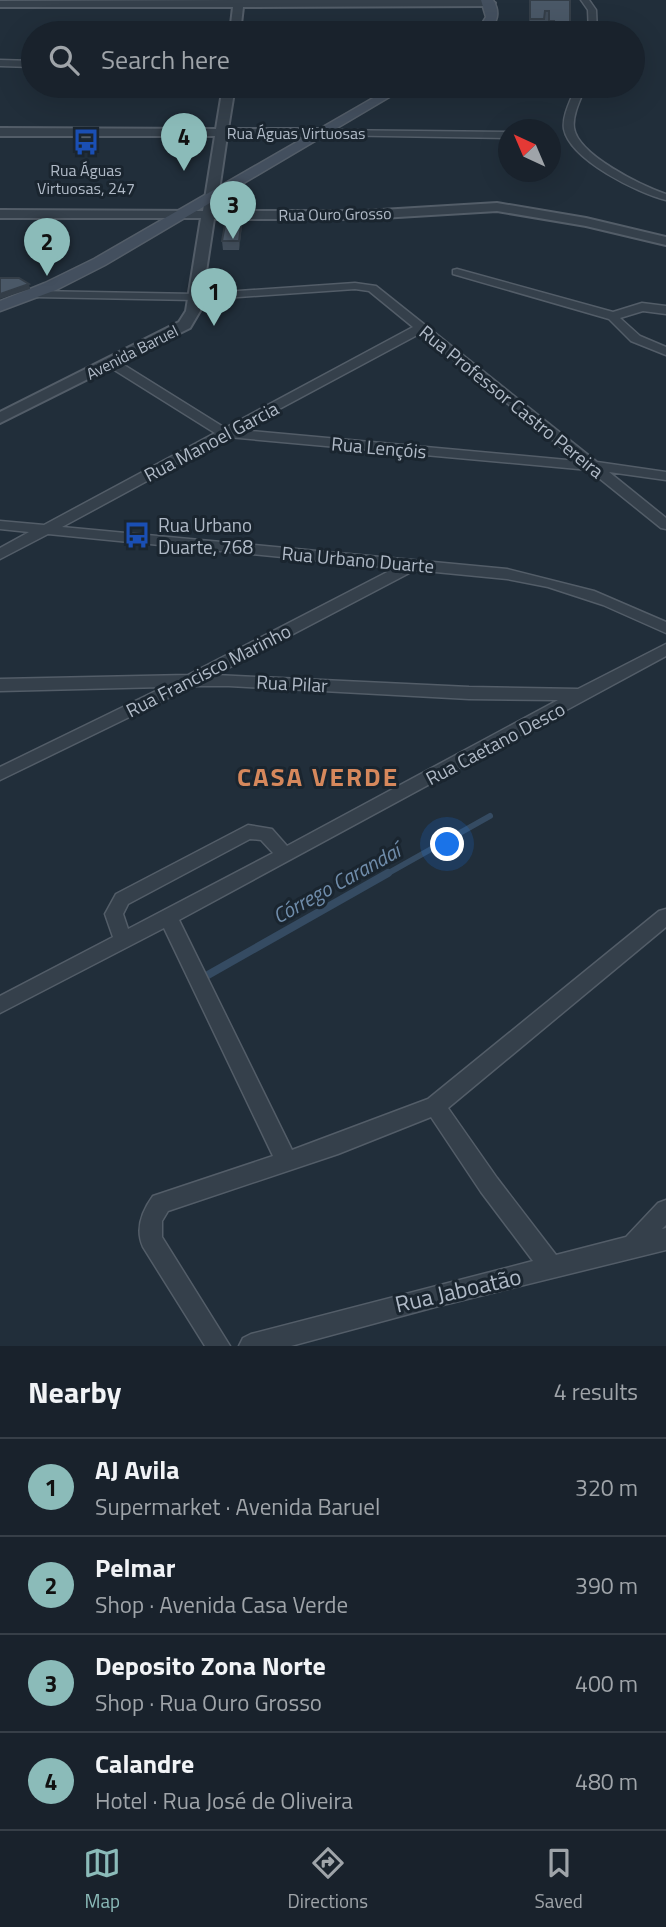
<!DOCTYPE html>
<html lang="en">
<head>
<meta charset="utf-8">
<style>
  :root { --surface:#19222c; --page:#262f38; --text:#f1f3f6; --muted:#9fa4a9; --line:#373f48; --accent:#8bbbb9 }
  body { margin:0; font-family:"Titillium Web",sans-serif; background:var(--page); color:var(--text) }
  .compass { position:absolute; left:498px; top:119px; width:63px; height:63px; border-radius:50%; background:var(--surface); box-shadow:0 7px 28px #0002; rotate:316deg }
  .you { position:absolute; left:448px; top:845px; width:24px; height:24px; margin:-18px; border:5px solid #fff; border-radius:50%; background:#1a73e8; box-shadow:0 0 0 10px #1a73e833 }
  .badge { display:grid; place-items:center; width:46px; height:46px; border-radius:50%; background:var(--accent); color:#111; font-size:23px; font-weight:700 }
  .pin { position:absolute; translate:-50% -58px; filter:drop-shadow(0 2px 4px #0008) }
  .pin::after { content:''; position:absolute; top:37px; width:24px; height:21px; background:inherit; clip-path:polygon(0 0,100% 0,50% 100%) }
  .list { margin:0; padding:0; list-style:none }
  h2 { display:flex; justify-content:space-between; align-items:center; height:91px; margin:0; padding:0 28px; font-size:30px }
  h2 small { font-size:23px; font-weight:400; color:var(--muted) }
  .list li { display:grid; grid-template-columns:46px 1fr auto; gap:21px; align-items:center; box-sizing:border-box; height:98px; padding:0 28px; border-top:2px solid var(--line) }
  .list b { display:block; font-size:26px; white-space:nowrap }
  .list p { margin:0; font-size:23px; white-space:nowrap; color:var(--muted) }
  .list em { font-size:23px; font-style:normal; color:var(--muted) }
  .icon { flex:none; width:38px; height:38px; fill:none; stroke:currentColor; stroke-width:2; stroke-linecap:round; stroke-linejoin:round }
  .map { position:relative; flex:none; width:666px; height:1346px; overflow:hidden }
  .search { position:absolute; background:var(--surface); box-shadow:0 7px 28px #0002; left:21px; right:21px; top:21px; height:77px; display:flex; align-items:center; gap:18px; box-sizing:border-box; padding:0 24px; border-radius:38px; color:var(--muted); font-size:26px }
  .sheet { height:483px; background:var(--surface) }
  nav { display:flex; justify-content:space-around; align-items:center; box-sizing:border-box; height:98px; border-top:2px solid var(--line); background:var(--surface); font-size:19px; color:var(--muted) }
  nav a { display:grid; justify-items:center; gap:4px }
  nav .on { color:var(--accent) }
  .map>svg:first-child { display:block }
</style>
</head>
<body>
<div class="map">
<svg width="666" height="1346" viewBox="0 0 666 1346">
  <rect width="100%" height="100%" fill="#212e3a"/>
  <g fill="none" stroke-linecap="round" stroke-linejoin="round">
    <!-- stream-far1 -->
    <path stroke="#354b62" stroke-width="6" d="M385,875L490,816"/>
    <!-- stream -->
    <path stroke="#354b62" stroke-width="8" d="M199,980L388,873"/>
    <!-- minor casing -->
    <g stroke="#535d68" stroke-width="3">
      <g id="minor">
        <path d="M581,0H589L596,10L597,33H589L588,10Z"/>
        <path d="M236,26L485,27L489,30L485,33L233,31V27Z"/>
        <path d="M0,60L33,61V67L0,66Z"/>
        <path d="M576,86H586C581,98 572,115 574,128C578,155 642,186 666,194V200C638,193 570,160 564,129C562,115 572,98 576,86Z"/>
        <path d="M326,130L508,132V138L323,135L321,133Z"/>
        <path d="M457,269L613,312L642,303L666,306V314L643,311L620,318L640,336L666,347V355L631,341L609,319L453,274V270Z"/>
        <path d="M355,283L376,286L597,462L666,472V480L609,472L666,518V529L661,528L589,470L228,437L62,527L507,569L594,591L666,622V633L603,605L548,587L507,579L415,570L215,675L469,687L578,689L666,644V656L179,920L292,1150L428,1099L659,911L666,909V927L448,1108L497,1178L556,1255L626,1237L658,1203L666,1200V1225L662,1229L666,1228V1250L435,1307L291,1346H239L243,1338L251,1334L533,1261L481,1192L431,1117L338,1154L168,1211L162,1221V1237L230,1346H205L143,1247C135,1229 142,1211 153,1196L273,1156L164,928L0,1013V996L113,937L105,914L116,894L248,825L272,829L287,846L558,700L469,699L229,686H193L0,780V767L164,687L0,691V679L188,675L395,568L48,534L0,559V548L29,532L0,529V521L44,525L215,433L108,366V360H116L225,428L413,327L369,291L355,289L195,300L35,297L29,294L35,291L195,294ZM421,333L578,461L240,430ZM250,839L261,840L273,853L128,929L123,914L128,904Z"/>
      </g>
    </g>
    <!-- tertiary casing -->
    <g stroke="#535d68" stroke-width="4">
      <g id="tertiary">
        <path d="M234,0H490L495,3L490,6L243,7L240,33H230L233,7H0V1Z"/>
        <path d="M223,86H235L228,129H326L332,133L326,137L227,136L216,211H365L497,203L586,218L666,237V245L586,226L497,211L365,219H214L200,311L190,328L0,423V412L179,322L186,311L201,218H0V210L203,211L215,136H0V128L216,129Z"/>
      </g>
    </g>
    <!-- secondary casing -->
    <g stroke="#535d68" stroke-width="3">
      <g id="secondary">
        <path d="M481,0H493C501,13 497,22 488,33H476L486,17Z"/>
        <path d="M394,86H408L105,265L56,290L0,311V301L45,283L94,259Z"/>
      </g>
    </g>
    <!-- minor -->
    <use href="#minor" fill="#35404b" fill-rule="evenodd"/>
    <!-- tertiary -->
    <use href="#tertiary" fill="#35404b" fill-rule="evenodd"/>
    <!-- secondary -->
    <use href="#secondary" fill="#434f5e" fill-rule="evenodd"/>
  </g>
  <!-- wall -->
  <g fill="#404c59" fill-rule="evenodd">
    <path d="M530,0H570V33H553V32L529,30ZM544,23H548V31L543,30Z"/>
    <path d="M242,217V226L239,250H223L222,241Z"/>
  </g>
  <!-- shaded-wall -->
  <g fill="#343e48">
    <path d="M242,217V226L239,250V241Z"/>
    <path d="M29,284L30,289L0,299V294Z"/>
  </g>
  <!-- building -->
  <g fill="#4a5867" stroke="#343e48" stroke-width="2">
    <path d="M530,0H570V28L554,27V21H549V11H545L544,19H530Z"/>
    <path d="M527,30L552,31V33H527Z"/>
    <path d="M242,217L239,241H222L226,219Z"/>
    <path d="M0,278H19L29,284L0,294Z"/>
  </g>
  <!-- icons -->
  <defs>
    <g id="bus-bare" transform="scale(2.1)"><path d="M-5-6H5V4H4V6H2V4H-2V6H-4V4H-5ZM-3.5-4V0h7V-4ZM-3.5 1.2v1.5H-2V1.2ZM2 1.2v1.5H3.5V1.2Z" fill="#1a4fb4" stroke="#1a252f" stroke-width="2.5" paint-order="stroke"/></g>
  </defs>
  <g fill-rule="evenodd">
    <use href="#bus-bare" x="86" y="142"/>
    <use href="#bus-bare" x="137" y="535"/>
  </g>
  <g text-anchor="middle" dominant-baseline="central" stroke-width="6" stroke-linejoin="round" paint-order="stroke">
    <!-- far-street labels -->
    <g font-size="16" fill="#b0bac7" stroke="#1a252f">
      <text x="296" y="133">Rua Águas Virtuosas</text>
      <text transform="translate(335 214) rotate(-1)">Rua Ouro Grosso</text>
      <text transform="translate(132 352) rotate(-27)">Avenida Baruel</text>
    </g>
    <!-- far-poi labels -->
    <g font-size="16" fill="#b0bac7" stroke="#1a252f">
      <text x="86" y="170">Rua Águas<tspan x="86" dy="18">Virtuosas, 247</tspan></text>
    </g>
    <!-- street labels -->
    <g font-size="19" fill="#b0bac7" stroke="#1a252f">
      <text transform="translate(512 401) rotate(39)">Rua Professor Castro Pereira</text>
      <text transform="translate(211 441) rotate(-28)">Rua Manoel Garcia</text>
      <text transform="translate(379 447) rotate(5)">Rua Lençóis</text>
      <text transform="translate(358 559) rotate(5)">Rua Urbano Duarte</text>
      <text transform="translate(208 670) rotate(-27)">Rua Francisco Marinho</text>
      <text transform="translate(292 683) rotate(3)">Rua Pilar</text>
      <text transform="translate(495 743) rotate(-28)">Rua Caetano Desco</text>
    </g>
    <!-- poi labels -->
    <g font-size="19" fill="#b0bac7" stroke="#1a252f" text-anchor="start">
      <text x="158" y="524">Rua Urbano<tspan x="158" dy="22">Duarte, 768</tspan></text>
    </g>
    <!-- water labels -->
    <g font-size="21" font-style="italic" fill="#708dab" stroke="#1a252f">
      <text transform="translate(336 883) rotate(-29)">Córrego Carandaí</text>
    </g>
    <!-- near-street labels -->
    <g font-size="23" fill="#b0bac7" stroke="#1a252f">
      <text transform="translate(458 1290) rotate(-13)">Rua Jaboatão</text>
    </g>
    <!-- district labels -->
    <g font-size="26" font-weight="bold" letter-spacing="2" fill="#d6885c" stroke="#1a252f">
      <text x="318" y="776">CASA VERDE</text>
    </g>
  </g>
</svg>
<svg class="compass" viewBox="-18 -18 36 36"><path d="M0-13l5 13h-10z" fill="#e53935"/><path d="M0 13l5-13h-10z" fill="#9fa4a9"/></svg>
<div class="you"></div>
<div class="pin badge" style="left:214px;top:326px">1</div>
<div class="pin badge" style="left:47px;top:276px">2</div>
<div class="pin badge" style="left:233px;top:239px">3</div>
<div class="pin badge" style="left:184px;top:171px">4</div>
<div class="search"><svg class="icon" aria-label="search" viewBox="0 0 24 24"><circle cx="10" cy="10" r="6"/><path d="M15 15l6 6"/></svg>Search here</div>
</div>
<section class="sheet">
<h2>Nearby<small>4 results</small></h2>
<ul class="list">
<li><span class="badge">1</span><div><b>AJ Avila</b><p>Supermarket · Avenida Baruel</p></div><em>320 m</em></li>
<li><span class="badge">2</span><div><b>Pelmar</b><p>Shop · Avenida Casa Verde</p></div><em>390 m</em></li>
<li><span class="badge">3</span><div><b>Deposito Zona Norte</b><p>Shop · Rua Ouro Grosso</p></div><em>400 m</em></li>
<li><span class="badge">4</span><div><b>Calandre</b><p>Hotel · Rua José de Oliveira</p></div><em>480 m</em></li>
</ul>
</section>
<nav>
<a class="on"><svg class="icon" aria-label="map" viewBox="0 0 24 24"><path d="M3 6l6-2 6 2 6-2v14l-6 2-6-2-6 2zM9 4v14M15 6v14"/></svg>Map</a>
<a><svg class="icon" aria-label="directions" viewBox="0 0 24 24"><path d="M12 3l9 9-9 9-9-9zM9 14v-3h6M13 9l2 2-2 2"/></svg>Directions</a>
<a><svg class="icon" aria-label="saved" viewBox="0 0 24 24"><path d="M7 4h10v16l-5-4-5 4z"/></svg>Saved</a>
</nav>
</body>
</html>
